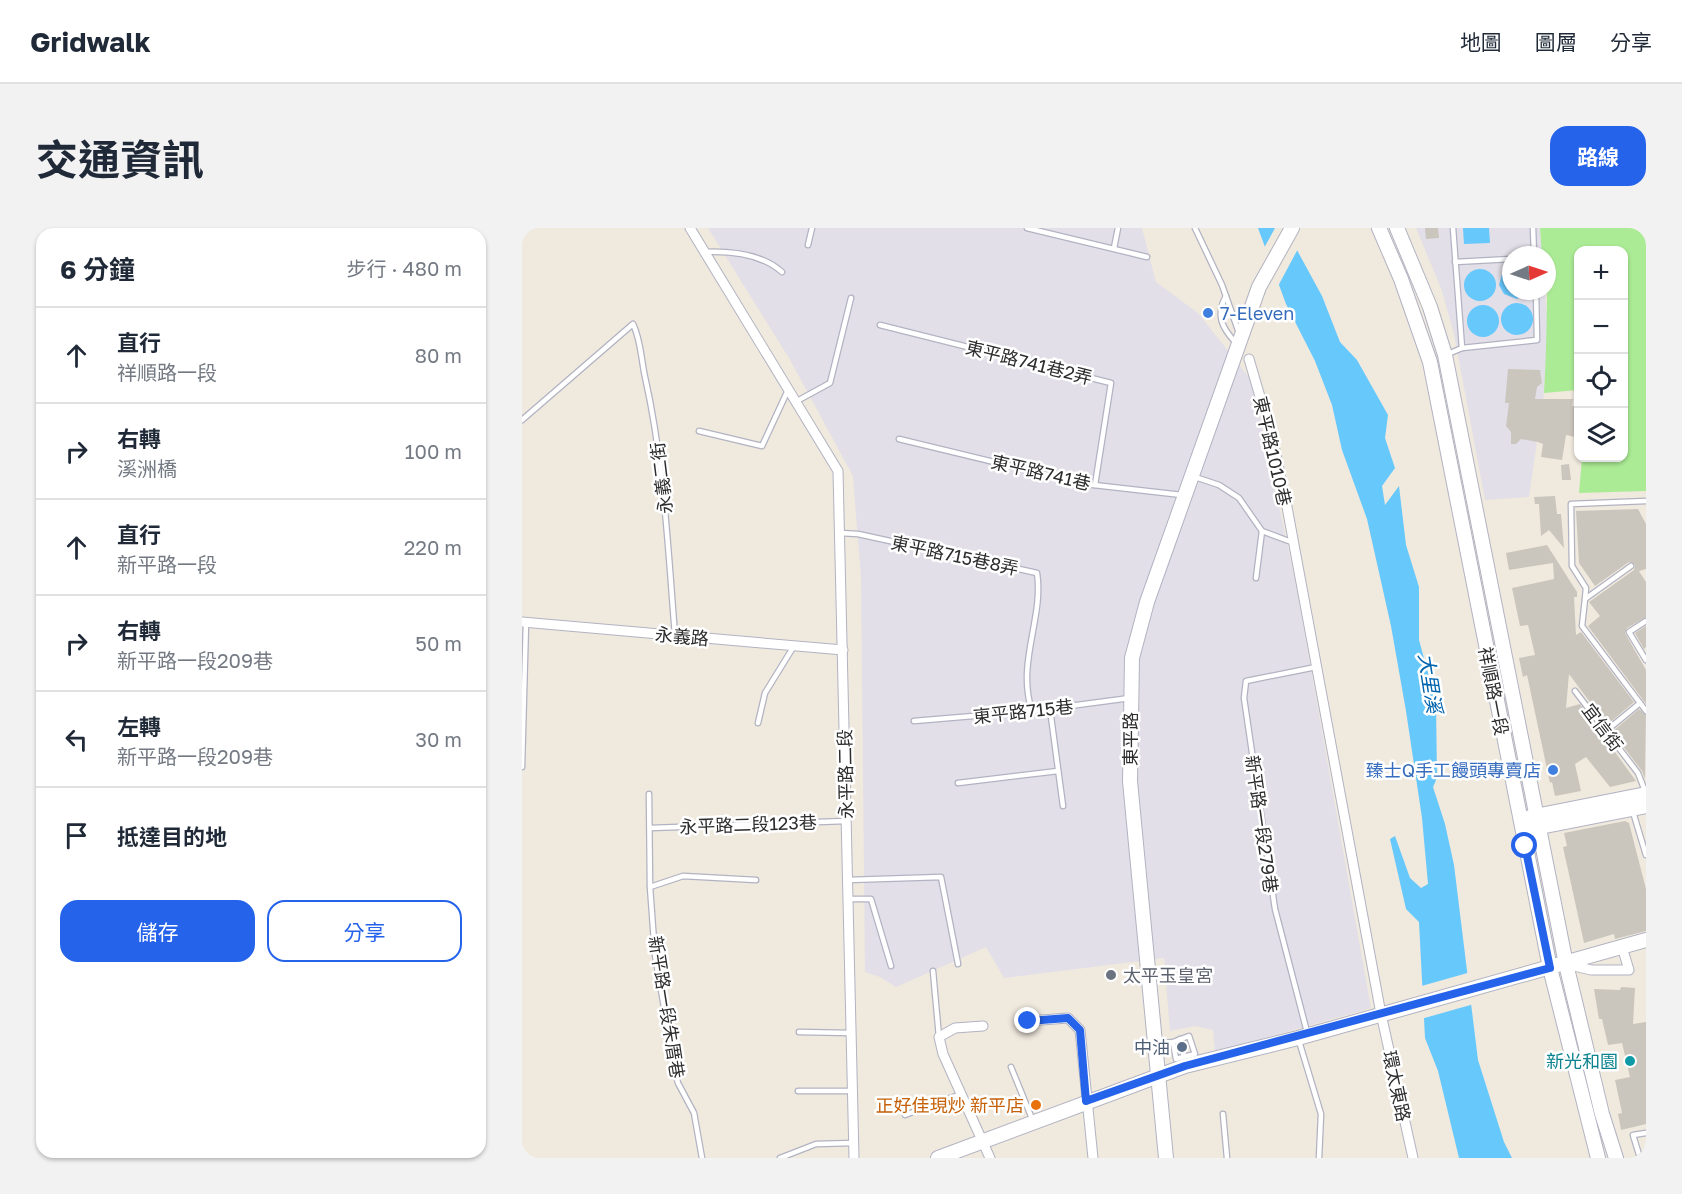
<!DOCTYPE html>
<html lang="zh-TW">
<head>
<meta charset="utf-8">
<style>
  :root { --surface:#fff; --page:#f2f2f3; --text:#1f2937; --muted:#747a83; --line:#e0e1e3; --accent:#2563eb }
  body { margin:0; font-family:"Golos Text","Noto Sans TC",sans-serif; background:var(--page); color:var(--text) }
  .controls { position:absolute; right:18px; top:18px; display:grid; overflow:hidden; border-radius:12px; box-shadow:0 2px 4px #0004 }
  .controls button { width:54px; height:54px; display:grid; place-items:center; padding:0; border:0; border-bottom:2px solid var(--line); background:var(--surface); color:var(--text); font:30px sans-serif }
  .compass { position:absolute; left:980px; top:18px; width:54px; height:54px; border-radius:50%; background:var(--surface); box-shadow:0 2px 4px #0004; rotate:87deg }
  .stop { position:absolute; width:18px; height:18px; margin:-14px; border:4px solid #2563eb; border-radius:50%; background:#fff }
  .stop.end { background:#2563eb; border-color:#fff; box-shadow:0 2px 6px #0008 }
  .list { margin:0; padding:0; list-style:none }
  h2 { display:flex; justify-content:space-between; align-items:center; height:78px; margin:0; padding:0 24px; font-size:26px }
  h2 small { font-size:20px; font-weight:400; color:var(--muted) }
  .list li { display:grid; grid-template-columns:39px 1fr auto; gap:18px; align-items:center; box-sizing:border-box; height:96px; padding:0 24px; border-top:2px solid var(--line) }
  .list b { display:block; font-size:22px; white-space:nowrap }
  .list p { margin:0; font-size:20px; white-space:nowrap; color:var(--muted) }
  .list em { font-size:20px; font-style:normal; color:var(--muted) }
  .actions { display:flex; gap:12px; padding:18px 24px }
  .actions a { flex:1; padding:14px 0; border:2px solid var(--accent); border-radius:18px; text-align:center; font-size:21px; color:var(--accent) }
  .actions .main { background:var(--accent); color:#fff }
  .icon { flex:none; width:33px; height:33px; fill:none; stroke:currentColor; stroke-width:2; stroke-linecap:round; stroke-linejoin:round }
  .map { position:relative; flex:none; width:1124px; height:930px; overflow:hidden; border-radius:18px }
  header { display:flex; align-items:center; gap:36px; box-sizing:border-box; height:84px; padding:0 30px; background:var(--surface); border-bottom:2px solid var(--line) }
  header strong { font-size:28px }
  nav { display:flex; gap:33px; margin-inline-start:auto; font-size:21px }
  .intro { display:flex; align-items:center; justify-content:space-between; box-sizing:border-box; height:144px; padding:0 36px }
  h1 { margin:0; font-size:42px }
  .button { padding:15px 27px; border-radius:18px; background:var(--accent); color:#fff; font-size:21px; font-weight:700 }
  main { display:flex; gap:36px; padding:0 36px }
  aside { flex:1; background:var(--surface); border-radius:18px; box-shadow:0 2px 4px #0004 }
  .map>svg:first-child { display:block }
</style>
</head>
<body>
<header>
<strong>Gridwalk</strong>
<nav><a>地圖</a><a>圖層</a><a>分享</a></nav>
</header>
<div class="intro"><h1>交通資訊</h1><a class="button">路線</a></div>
<main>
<aside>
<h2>6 分鐘<small>步行 · 480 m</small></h2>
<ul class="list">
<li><svg class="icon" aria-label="ahead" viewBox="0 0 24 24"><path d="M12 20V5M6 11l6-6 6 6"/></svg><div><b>直行</b><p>祥順路一段</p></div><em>80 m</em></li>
<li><svg class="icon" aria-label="right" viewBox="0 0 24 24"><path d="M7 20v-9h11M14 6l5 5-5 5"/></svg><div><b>右轉</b><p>溪洲橋</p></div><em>100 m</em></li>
<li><svg class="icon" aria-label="ahead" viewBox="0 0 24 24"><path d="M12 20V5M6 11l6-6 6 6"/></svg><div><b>直行</b><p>新平路一段</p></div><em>220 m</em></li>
<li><svg class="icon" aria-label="right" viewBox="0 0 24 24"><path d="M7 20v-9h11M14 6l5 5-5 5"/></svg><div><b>右轉</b><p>新平路一段209巷</p></div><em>50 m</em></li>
<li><svg class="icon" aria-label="left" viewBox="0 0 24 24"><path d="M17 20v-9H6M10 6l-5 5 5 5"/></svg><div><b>左轉</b><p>新平路一段209巷</p></div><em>30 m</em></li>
<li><svg class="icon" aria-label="arrive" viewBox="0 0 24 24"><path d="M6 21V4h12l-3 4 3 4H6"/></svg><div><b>抵達目的地</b></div></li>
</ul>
<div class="actions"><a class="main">儲存</a><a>分享</a></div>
</aside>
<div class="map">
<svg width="1124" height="930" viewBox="0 0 1124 930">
  <rect width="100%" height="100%" fill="#f0e9de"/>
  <!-- industrial -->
  <g fill="#e2dfe8">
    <path d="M186,0H620L634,54L676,85L730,153L774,357L849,780L693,824L691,802L673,798L648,803L642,730L482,750L464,719L374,759L358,749L343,744L339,350L331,248L267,130Z"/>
    <path d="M894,0H1018L1020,27H989V63H1023L1026,103L1022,165L1007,269L963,272L932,106L920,63Z"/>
  </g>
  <!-- green -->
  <path fill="#abeb95" d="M1018,0H1124V263L1057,265L1060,230H1102V22H1056V162L1022,165C1025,117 1025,72 1025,27H1020Z"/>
  <!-- water -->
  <g fill="#67c8fc">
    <path d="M736,0H763L800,68L818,114L835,132L866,187L863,210L873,240L860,258L863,277L877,258L884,317L897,359V412L914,474L915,550L911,559L923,596L932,637L956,832L982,914L990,930H937L916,843L903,810L897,694L884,681L868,611L873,608L888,650L899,660L906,656L900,590L884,483L869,398L845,291L820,222L810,177L793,133L764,76Z"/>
    <path d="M941,0H967L968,15L942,16Z"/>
    <path d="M989,40V63H1007L995,71L982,66L977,57L980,46Z"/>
    <circle cx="958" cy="57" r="16"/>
    <circle cx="995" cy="91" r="16"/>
    <circle cx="961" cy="93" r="16"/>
  </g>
  <!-- pier -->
  <g fill="#f0e9de">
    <path d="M753,0H766L777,19L755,60L741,22Z"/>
    <path d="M949,744L952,776L899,791L896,759Z"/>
  </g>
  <!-- building -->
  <g fill="#cbc6bd">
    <path d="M903,0H916L917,10L904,11Z"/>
    <path d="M986,141L1018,142L1020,155L1015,159L1013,171H1051L1050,178H1056V196L1053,209L1044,207L1040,232L1019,229L1021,216L1016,214L999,211L994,216H989V204L984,198L987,175H983Z"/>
    <path d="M1047,236L1049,252H1040L1039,237Z"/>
    <path d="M1033,268L1035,286H1039L1042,320L1027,302L1019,308L1017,276H1013L1012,269Z"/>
    <path d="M1116,281L1124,296V341L1117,343L1124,354V389L1105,400L1103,405L1124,442V476L1066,398L1078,388L1067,374L1112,342L1113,337L1107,334L1073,358L1057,335L1054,283Z"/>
    <path d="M1025,317L1055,364V369H1052L1054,407L1059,404L1112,474L1085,497L1047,446L1044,480L1058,476L1114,553L1088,559L1064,529L1053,536L1059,563L1033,568L1030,554L1028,555L1005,447L1001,449L997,430L1013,427L1006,397L998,398L990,360L1032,351L1031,335L987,342L984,325Z"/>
    <path d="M1124,398V419L1122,421L1113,405Z"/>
    <path d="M1117,481L1124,487L1123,551L1120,543L1090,504Z"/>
    <path d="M1103,593L1107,595L1124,661V703L1093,711L1092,706L1062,715L1041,619L1045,618L1042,605Z"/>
    <path d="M1099,759L1113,760L1111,796L1124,794V896L1099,902L1096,886L1100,885L1093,852L1108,849L1100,815L1086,817L1080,791H1077L1072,761L1098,762Z"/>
  </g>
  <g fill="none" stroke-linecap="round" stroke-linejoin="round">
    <!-- lane casing -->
    <g stroke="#b2b3c2" stroke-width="7">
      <g id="lane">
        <path d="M505,0L625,29"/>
        <path d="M673,0L700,57L717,105"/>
        <path d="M931,0L940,120"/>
        <path d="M1011,0L1012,27"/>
        <path d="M286,17L290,0"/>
        <path d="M592,20L596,0"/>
        <path d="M182,24C207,23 240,26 260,44"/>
        <path d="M933,34L989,31"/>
        <path d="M704,68C693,87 700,100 714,115"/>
        <path d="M358,97L589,155L573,257"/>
        <path d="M926,126L940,120L1015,112L1014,63"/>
        <path d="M275,173L308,155L329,70"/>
        <path d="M0,192L111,96C119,112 119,131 123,149C142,233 146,321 153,407"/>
        <path d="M177,203L240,218L266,162"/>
        <path d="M377,211L563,256L660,267"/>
        <path d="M673,249L697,257L717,270L740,303L772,315"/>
        <path d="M318,305L336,306L515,345C522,390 494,435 510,483"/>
        <path d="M1109,338L1063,371L1060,398L1124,483"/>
        <path d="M734,350L740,303"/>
        <path d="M1063,371L1064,360L1050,338L1049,276L1124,273"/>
        <path d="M1124,393L1107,404L1124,432"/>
        <path d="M1053,463L1116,545L1123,563"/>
        <path d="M528,481L541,578"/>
        <path d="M392,493L510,483L608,470"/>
        <path d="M236,495L243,465L272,418"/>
        <path d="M1084,503L1118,475"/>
        <path d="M0,539L4,394"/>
        <path d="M436,555L536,543"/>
        <path d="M127,566L128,659L133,727L153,843L156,855L172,885L180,930"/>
        <path d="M1111,584L1124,627"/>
        <path d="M128,600L324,593"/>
        <path d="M326,652L419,649L436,736"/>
        <path d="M128,659L161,648L234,652"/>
        <path d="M326,671H349L369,738"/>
        <path d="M411,743L417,809"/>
        <path d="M277,804L329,805"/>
        <path d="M785,804L753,681L722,470L724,453L794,439"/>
        <path d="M658,811L662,829"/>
        <path d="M777,813L799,886L797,930"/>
        <path d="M634,816L651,814L654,831L673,826L667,808L651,814"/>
        <path d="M489,839L511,893"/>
        <path d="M276,863H331"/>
        <path d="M701,886L705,930"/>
        <path d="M383,887L439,866"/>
        <path d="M258,930L294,916L332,915"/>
        <path d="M1118,930L1111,907L1124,905"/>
      </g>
    </g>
    <!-- street casing -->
    <g stroke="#b2b3c2" stroke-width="11">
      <g id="street">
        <path d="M168,0L316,243L332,930"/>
        <path d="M727,131L751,213L765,279L859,786L891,930"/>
        <path d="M0,394L321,422"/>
        <path d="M1044,736L1069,742H1107L1100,719"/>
        <path d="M506,793L546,790L558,802L571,930"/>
        <path d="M461,798L433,800L417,809L421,826L468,930"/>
      </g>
    </g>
    <!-- secondary casing -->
    <g stroke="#b2b3c2" stroke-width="16">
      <g id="secondary">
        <path d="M857,0L879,51L908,134L1028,740L1076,930"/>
        <path d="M875,0L908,79L923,127L1044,736L1080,886L1094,930"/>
        <path d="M1008,589L1124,566"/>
        <path d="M1008,601L1124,578"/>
        <path d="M416,930L663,838L776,810L1124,712"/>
        <path d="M644,930L608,553L610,430L625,374L737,59L770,0"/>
      </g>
    </g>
    <!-- lane -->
    <use href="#lane" stroke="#fff" stroke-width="4.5"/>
    <!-- street -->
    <use href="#street" stroke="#fff" stroke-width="9"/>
    <!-- secondary -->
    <use href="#secondary" stroke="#fff" stroke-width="14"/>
  </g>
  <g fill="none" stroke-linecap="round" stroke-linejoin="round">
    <!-- route -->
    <path stroke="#2563eb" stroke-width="8" d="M506,793L546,790L558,802L564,873L663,838L1028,740L1003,618"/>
  </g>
  <!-- markers -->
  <g fill="#3f7fe0" stroke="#fff" stroke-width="2">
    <circle cx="686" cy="85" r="6"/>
    <circle cx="1031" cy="542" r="6"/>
  </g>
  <circle fill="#6b7280" stroke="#fff" stroke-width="2" cx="589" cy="747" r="6"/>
  <circle fill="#5c6f8a" stroke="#fff" stroke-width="2" cx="660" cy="819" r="6"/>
  <circle fill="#0f9aa8" stroke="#fff" stroke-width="2" cx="1108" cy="833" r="6"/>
  <circle fill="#e8710a" stroke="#fff" stroke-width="2" cx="514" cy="877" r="6"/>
  <g text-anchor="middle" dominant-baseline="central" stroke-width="5" stroke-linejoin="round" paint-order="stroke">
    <!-- shop labels -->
    <g font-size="18" fill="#366cbe" stroke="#fff" text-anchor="start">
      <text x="698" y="85">7-Eleven</text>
      <text x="1019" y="542" text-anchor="end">臻士Q手工饅頭專賣店</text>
    </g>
    <!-- street labels -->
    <g font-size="18" fill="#2d2d2d" stroke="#fff">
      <text transform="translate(507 134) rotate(14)">東平路741巷2弄</text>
      <text transform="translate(751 223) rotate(77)">東平路1010巷</text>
      <text transform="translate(519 244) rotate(13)">東平路741巷</text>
      <text transform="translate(139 250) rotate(-97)">永義二街</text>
      <text transform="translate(433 327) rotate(12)">東平路715巷8弄</text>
      <text transform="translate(160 408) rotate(5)">永義路</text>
      <text transform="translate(972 463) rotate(79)">祥順路一段</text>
      <text transform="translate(501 483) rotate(-6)">東平路715巷</text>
      <text transform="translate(1081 499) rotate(53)">宜信街</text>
      <text transform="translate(608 511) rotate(-90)">東平路</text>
      <text transform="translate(323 546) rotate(-91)">永平路二段</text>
      <text transform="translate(226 596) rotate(-2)">永平路二段123巷</text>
      <text transform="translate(740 596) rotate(82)">新平路一段279巷</text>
      <text transform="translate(145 779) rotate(81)">新平路一段朱厝巷</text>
      <text transform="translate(875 858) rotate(78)">環太東路</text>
    </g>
    <!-- worship labels -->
    <g font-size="18" fill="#5b616d" stroke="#fff" text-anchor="start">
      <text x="601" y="747">太平玉皇宮</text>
    </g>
    <!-- service labels -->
    <g font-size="18" fill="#4e5e75" stroke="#fff" text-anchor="end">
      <text x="648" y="819">中油</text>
    </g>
    <!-- culture labels -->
    <g font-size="18" fill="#0d838f" stroke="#fff" text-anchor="end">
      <text x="1096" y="833">新光和園</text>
    </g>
    <!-- food labels -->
    <g font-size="18" fill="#c56008" stroke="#fff" text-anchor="end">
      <text x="502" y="877">正好佳現炒 新平店</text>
    </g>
    <!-- water labels -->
    <g font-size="20" font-style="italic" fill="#0064ae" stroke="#fff">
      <text transform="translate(909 455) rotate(81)">大里溪</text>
    </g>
  </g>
</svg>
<div class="controls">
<button>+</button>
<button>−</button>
<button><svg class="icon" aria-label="locate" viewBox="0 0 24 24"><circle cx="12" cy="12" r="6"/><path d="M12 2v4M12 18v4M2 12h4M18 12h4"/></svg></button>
<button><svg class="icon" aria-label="layers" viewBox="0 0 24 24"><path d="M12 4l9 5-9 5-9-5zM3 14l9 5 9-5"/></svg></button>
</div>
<svg class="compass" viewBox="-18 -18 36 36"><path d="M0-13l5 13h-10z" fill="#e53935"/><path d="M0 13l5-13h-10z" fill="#747a83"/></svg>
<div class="stop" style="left:1003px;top:618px"></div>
<div class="stop end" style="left:506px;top:793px"></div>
</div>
</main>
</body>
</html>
